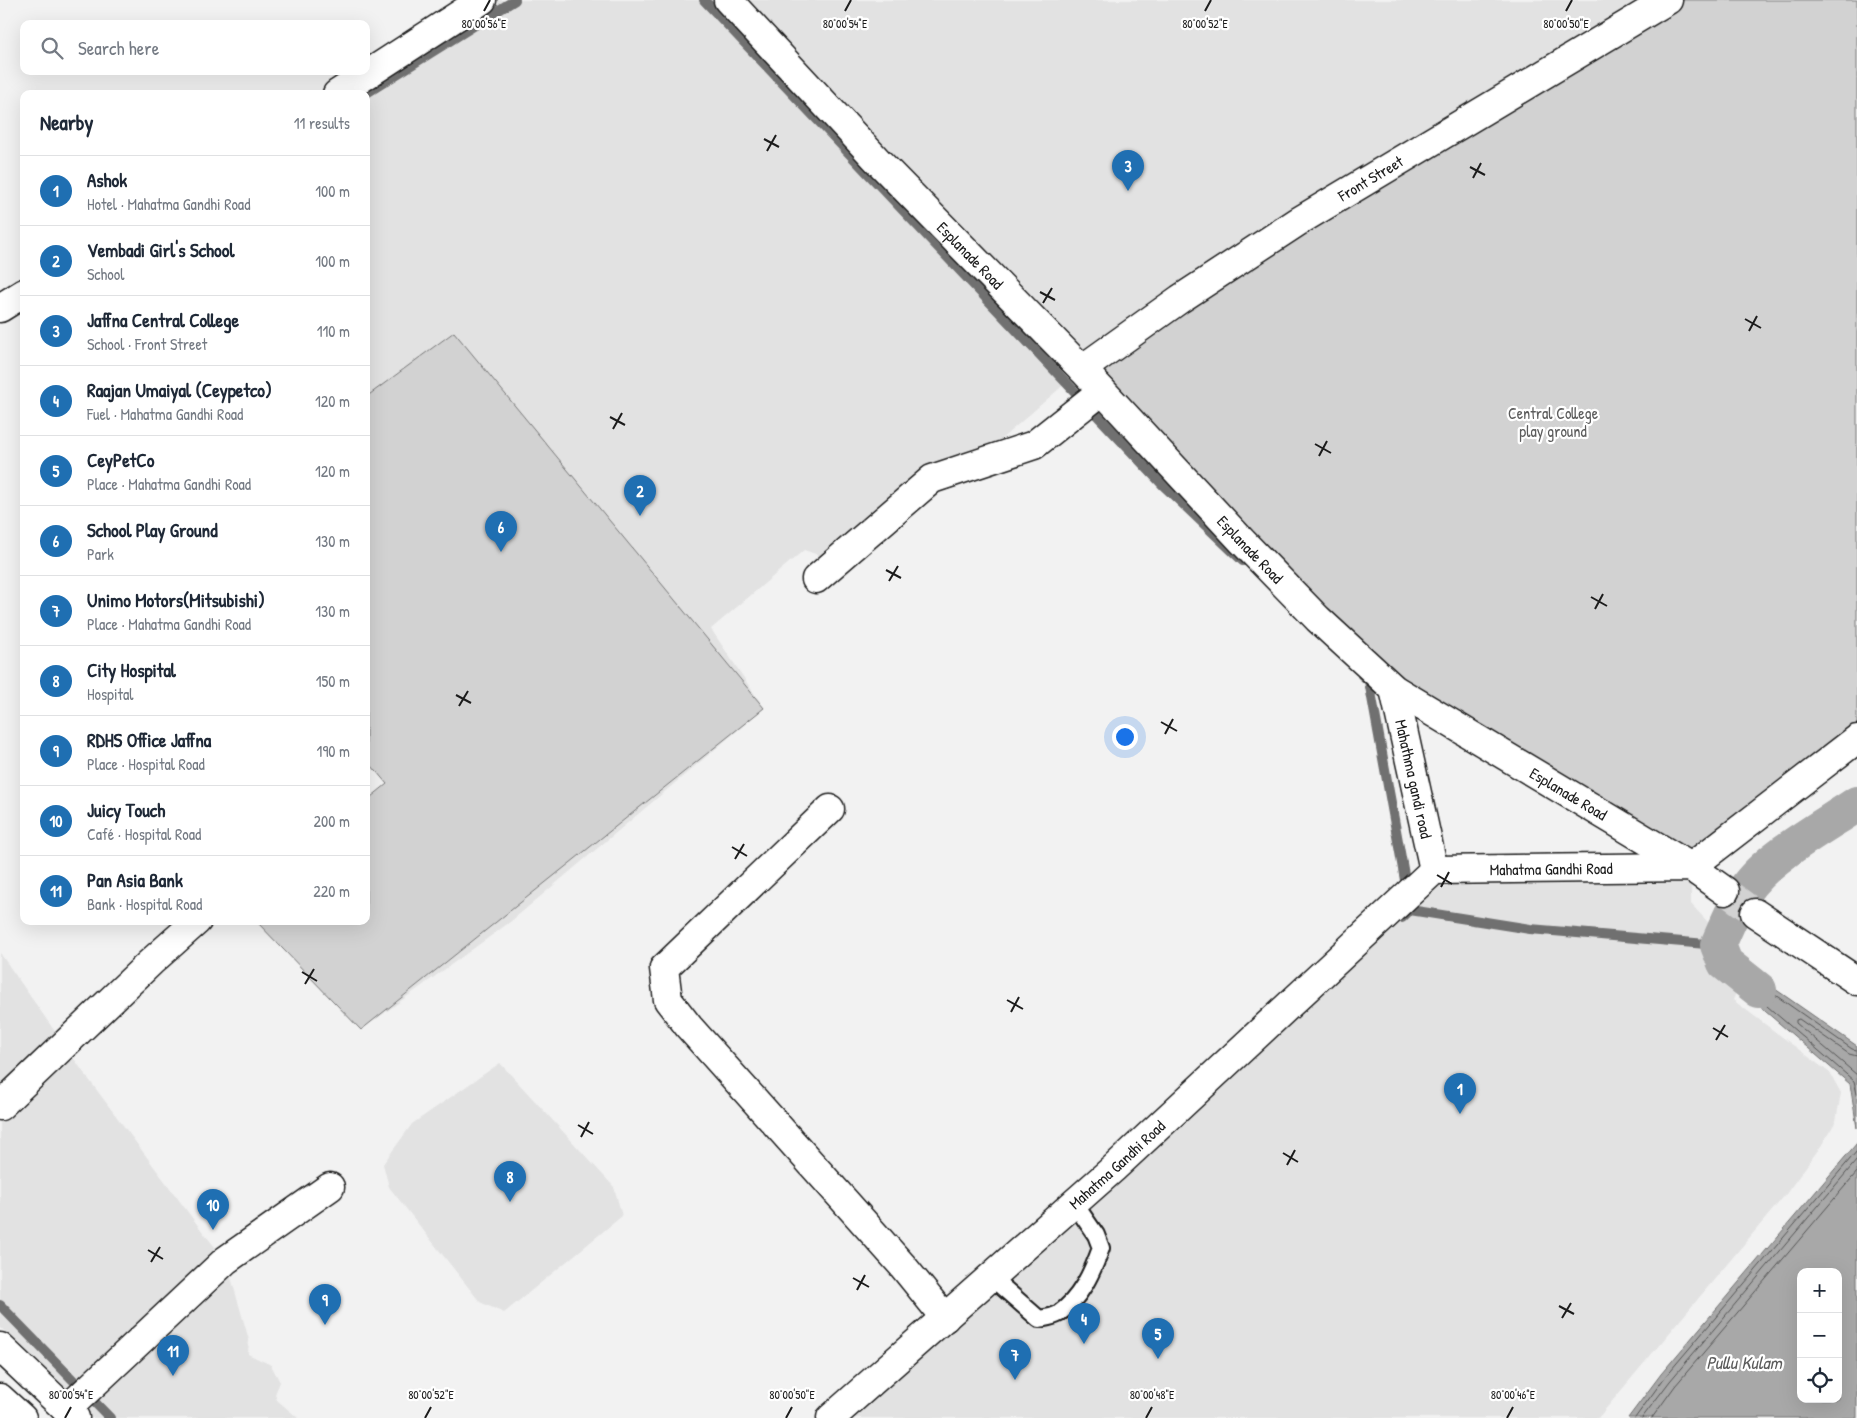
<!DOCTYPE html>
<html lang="en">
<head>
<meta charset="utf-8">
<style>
  :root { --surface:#fff; --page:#f6f6f7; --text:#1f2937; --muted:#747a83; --line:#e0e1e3; --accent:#1f6fb2 }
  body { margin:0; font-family:"Patrick Hand",sans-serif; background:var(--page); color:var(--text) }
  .controls { position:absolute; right:15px; bottom:15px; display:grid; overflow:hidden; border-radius:10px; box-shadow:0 5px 20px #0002 }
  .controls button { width:45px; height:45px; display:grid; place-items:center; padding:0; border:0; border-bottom:1px solid var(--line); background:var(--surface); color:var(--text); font:25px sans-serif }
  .you { position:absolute; left:1124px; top:736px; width:18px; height:18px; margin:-12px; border:4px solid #fff; border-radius:50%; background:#1a73e8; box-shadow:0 0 0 8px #1a73e833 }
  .badge { display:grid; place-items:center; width:32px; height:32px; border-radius:50%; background:var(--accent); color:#fff; font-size:16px; font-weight:700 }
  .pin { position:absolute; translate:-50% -41px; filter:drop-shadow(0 1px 2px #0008) }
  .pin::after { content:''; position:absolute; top:26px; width:18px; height:15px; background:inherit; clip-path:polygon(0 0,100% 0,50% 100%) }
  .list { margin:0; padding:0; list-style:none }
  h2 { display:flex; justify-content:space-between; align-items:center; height:65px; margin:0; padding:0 20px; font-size:21px }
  h2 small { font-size:16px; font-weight:400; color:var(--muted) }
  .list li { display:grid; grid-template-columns:32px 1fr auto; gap:15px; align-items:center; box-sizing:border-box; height:70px; padding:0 20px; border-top:1px solid var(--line) }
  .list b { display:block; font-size:19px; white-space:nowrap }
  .list p { margin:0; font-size:16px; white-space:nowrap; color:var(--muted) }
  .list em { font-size:16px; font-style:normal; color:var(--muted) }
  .icon { flex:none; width:28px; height:28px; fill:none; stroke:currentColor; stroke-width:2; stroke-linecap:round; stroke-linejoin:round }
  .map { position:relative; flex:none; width:1857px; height:1418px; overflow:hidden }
  .search { position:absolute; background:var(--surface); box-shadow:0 5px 20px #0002; left:20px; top:20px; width:350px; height:55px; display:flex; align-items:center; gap:12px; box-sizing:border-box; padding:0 18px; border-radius:10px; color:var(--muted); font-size:19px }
  .panel { position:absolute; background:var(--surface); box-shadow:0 5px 20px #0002; left:20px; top:90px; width:350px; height:835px; border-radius:10px }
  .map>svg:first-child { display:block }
</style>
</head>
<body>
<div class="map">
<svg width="1857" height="1418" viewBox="0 0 1857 1418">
  <rect width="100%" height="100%" fill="#f2f2f2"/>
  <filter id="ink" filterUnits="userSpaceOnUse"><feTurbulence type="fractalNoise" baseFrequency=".02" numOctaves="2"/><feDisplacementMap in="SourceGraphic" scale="10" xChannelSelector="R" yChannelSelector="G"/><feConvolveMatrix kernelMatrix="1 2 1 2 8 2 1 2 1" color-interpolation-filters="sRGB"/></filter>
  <g filter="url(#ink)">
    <!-- built -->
    <g fill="#e2e2e2">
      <path d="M464,0H1668L1082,369L885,540L827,558L804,550L711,629L764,708L510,922L361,1030L256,921H366V801L387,784L366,759V94H337Z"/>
      <path d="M1691,867V904L1748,965L1733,1000L1830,1073L1841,1093L1836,1121L1821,1146L1786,1194L1598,1418H831L1434,870Z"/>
      <path d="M0,953L84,1073L205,1235L226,1260L249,1340L248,1354L271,1365L280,1382L275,1394L277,1400L298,1418H75V1399L0,1327Z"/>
      <path d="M500,1063L614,1187L622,1216L504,1313L480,1302L389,1187L383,1164L412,1124Z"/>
    </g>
    <!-- green -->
    <g fill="#d2d2d2" stroke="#777">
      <path d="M1668,0H1857V739L1691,867L1394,689L1082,369Z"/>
      <path d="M454,332L764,708L361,1030L256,921H366V801L387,784L366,759V397Z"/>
    </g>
    <!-- water -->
    <g fill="#a8a8a8" stroke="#707070" fill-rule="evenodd">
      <path d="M1765,982L1857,1046V1128L1850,1084L1751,999Z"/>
      <path d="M1857,1143V1418H1628L1661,1374ZM1801,1272H1838V1399H1801Z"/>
    </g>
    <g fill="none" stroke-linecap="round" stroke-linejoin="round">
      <!-- shore -->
      <g stroke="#545454" stroke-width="1">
        <path d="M1857,1050L1852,1049L1768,990H1765L1759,997L1760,1000L1854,1081L1857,1094"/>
        <path d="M1857,1056L1849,1054L1799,1019L1796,1020V1023L1857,1075"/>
        <path d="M1635,1418L1665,1377L1857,1151"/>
        <path d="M1642,1418L1670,1381L1857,1160"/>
        <path d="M1652,1418L1675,1386L1857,1172"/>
      </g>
      <!-- stream -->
      <g stroke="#707070" stroke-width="10">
        <path d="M704,0L1163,485L1243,561"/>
        <path d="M365,94L515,0"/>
        <path d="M1362,675L1369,681L1407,891"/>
        <path d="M1402,918L1410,910L1530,929L1718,945"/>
        <path d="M0,1305L110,1418"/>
      </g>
      <!-- canal -->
      <path stroke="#a8a8a8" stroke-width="36" d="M1759,990L1725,963L1718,945C1726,927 1734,907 1745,890C1767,857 1823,827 1857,804"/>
      <!-- secondary-tunnel -->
      <path stroke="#d2d2d2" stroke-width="28" stroke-dasharray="28 14" stroke-linecap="butt" d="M1725,891L1755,913"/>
      <!-- lane casing -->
      <g stroke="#1c1c1c" stroke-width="20">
        <path id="lane" d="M991,1277L1039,1319C1044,1318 1053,1317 1058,1314C1080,1299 1092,1273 1101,1248L1096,1235L1074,1203"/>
      </g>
      <!-- street casing -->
      <g stroke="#1c1c1c" stroke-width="31">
        <g id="street">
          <path id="s1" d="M1082,369L1180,299L1299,221L1668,0"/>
          <path d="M816,579L932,479L1034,445L1102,391"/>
          <path d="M830,809L664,968L668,1000L689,1027L902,1265L945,1318"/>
          <path d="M0,1106L151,962L197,921"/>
          <path d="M66,1410L226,1260L330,1187"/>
        </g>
      </g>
      <!-- secondary casing -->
      <g stroke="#1c1c1c" stroke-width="31">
        <g id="secondary">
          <path id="s2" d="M728,0L878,161L1082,369L1242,541L1318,619L1394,689L1691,867L1857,739"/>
          <path d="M337,94L482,0"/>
          <path d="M0,308L24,293"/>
          <path id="s3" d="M1394,689L1434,870"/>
          <path d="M1755,913L1857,981"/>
          <path d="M0,1347L75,1418"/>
          <path d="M0,1398L22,1418"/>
          <path id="s4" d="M831,1418L1114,1168L1434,870L1691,867L1725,891"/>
        </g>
      </g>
      <!-- lane -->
      <use href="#lane" stroke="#fff" stroke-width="16"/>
      <!-- street -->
      <use href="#street" stroke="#fff" stroke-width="28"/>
      <!-- secondary -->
      <use href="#secondary" stroke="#fff" stroke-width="28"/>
    </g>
  </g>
  <!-- ticks -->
  <path fill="none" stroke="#1c1c1c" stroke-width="2" d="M484,11L490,0M845,11L851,0M1205,11L1211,0M1566,11L1572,0M764,139L779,147M767,151L776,135M1470,167L1485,175M1473,178L1481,163M1040,292L1055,300M1043,303L1052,288M1745,319L1761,328M1749,331L1757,316M610,417L625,425M613,429L622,413M1315,444L1331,453M1319,456L1327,441M886,570L901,578M889,581L898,566M1591,597L1607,606M1595,609L1603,594M456,695L471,703M459,706L468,691M1161,722L1177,731M1165,734L1173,719M732,847L747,856M735,859L744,844M1437,875L1452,884M1441,887L1449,872M302,972L317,981M305,984L314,969M1007,1000L1023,1009M1011,1012L1019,997M1713,1028L1728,1037M1716,1040L1725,1025M578,1125L593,1134M581,1137L589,1122M1283,1153L1298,1162M1287,1165L1295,1150M148,1250L163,1259M151,1262L160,1247M853,1278L869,1287M857,1290L865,1275M1559,1306L1574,1314M1562,1318L1571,1303M65,1418L71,1407M425,1418L431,1407M786,1418L792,1407M1146,1418L1152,1407M1507,1418L1513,1407"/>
  <g text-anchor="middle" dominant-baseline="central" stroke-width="4.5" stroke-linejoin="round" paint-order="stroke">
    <!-- street labels -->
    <g font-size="16" fill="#1c1c1c" stroke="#fff">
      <text stroke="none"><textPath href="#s1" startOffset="346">Front Street</textPath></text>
      <text stroke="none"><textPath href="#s2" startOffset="352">Esplanade Road</textPath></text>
      <text stroke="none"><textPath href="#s2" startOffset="758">Esplanade Road</textPath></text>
      <text stroke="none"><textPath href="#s3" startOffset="92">Mahathma gandi road</textPath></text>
      <text stroke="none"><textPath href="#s2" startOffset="1162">Esplanade Road</textPath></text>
      <text stroke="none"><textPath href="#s4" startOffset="932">Mahatma Gandhi Road</textPath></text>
      <text stroke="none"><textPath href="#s4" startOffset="382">Mahatma Gandhi Road</textPath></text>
    </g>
    <!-- park labels -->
    <g font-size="16" fill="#5c5c5c" stroke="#fff">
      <text x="1553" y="413">Central College<tspan x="1553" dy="18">play ground</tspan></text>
    </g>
    <!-- water labels -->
    <g font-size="18" font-style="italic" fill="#5b5b5b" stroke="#fff">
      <text x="1744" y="1362">Pullu Kulam</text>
    </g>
  </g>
  <g font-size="12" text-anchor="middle" fill="#1c1c1c" stroke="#fff" stroke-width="4.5" stroke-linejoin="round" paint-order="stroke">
    <text x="484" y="28">80°00'56"E</text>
    <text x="845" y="28">80°00'54"E</text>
    <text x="1205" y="28">80°00'52"E</text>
    <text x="1566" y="28">80°00'50"E</text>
    <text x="71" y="1399">80°00'54"E</text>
    <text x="431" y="1399">80°00'52"E</text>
    <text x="792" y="1399">80°00'50"E</text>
    <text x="1152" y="1399">80°00'48"E</text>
    <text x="1513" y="1399">80°00'46"E</text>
  </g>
</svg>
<div class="controls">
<button>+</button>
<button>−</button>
<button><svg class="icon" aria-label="locate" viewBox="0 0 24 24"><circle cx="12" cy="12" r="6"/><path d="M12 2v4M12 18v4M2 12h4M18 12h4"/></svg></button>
</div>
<div class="you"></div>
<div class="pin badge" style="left:1460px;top:1114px">1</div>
<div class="pin badge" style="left:640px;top:516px">2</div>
<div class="pin badge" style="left:1128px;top:191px">3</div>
<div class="pin badge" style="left:1084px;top:1344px">4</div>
<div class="pin badge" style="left:1158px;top:1359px">5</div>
<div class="pin badge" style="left:501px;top:552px">6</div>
<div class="pin badge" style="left:1015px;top:1380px">7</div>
<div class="pin badge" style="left:510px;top:1202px">8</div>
<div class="pin badge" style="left:325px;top:1325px">9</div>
<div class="pin badge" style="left:213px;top:1230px">10</div>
<div class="pin badge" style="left:173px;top:1376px">11</div>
<div class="search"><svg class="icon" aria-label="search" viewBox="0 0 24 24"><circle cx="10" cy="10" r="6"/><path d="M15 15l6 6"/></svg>Search here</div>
<section class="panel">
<h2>Nearby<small>11 results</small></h2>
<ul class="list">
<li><span class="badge">1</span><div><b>Ashok</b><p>Hotel · Mahatma Gandhi Road</p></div><em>100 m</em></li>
<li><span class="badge">2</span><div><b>Vembadi Girl's School</b><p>School</p></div><em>100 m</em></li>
<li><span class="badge">3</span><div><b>Jaffna Central College</b><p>School · Front Street</p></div><em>110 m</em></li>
<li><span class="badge">4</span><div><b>Raajan Umaiyal (Ceypetco)</b><p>Fuel · Mahatma Gandhi Road</p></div><em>120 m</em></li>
<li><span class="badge">5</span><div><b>CeyPetCo</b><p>Place · Mahatma Gandhi Road</p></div><em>120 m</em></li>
<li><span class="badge">6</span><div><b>School Play Ground</b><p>Park</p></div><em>130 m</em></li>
<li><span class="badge">7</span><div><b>Unimo Motors(Mitsubishi)</b><p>Place · Mahatma Gandhi Road</p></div><em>130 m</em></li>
<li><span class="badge">8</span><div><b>City Hospital</b><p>Hospital</p></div><em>150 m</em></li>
<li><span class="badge">9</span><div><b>RDHS Office Jaffna</b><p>Place · Hospital Road</p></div><em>190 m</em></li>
<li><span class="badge">10</span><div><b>Juicy Touch</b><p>Café · Hospital Road</p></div><em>200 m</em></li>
<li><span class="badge">11</span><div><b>Pan Asia Bank</b><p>Bank · Hospital Road</p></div><em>220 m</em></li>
</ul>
</section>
</div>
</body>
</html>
